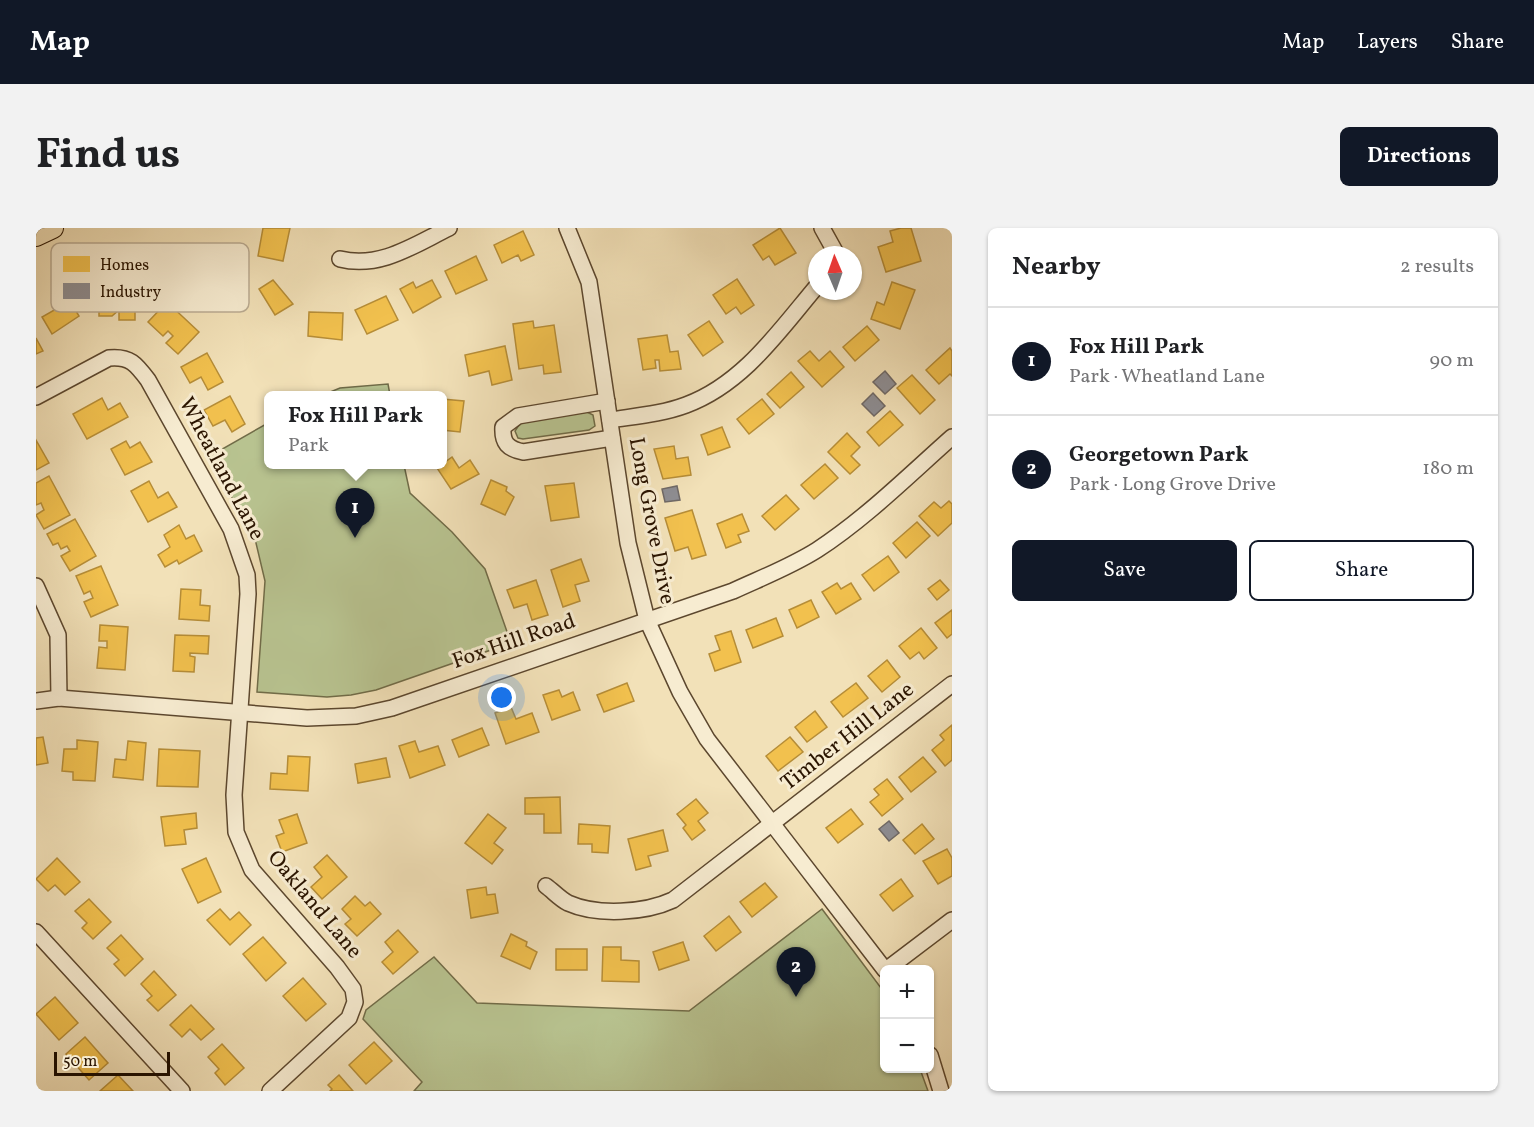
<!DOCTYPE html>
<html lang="en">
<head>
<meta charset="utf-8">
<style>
  :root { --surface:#fff; --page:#f2f2f2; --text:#202124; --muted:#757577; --line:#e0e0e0; --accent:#111827 }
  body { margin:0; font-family:Vollkorn,serif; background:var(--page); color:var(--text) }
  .controls { position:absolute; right:18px; bottom:18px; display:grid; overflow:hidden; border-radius:9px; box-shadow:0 2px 4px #0004 }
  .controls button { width:54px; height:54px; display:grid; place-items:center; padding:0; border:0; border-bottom:2px solid var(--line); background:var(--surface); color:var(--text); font:30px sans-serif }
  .compass { position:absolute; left:772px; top:18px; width:54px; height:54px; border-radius:50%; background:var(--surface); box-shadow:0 2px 4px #0004; rotate:358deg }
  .scale { position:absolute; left:18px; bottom:15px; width:116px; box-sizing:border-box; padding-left:6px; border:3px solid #2a1400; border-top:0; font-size:16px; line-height:21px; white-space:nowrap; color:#2a1400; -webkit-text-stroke:4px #f7ecd1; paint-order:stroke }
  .you { position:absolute; left:466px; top:470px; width:21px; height:21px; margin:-15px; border:4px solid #fff; border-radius:50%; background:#1a73e8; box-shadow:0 0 0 9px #1a73e833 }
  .badge { display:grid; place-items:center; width:39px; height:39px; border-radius:50%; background:var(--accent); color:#fff; font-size:20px; font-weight:700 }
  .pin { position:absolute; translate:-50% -50px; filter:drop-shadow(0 2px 3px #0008) }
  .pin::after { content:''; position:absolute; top:32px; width:21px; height:18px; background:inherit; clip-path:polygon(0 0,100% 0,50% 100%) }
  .popup { position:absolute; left:228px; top:163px; width:183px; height:78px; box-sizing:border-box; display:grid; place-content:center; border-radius:9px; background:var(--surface); filter:drop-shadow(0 2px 4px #0005); font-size:20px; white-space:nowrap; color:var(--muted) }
  .popup b { font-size:22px; color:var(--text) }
  .popup::after { content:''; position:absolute; left:50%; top:100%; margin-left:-12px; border:12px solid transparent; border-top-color:var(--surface) }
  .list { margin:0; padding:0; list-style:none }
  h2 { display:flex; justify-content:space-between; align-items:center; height:78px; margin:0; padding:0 24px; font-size:26px }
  h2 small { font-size:20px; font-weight:400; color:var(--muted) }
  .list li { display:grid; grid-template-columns:39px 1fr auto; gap:18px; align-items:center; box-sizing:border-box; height:108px; padding:0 24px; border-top:2px solid var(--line) }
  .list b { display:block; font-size:22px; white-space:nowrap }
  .list p { margin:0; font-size:20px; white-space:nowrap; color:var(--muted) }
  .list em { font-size:20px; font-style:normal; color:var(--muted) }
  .actions { display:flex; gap:12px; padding:18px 24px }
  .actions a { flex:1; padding:14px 0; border:2px solid var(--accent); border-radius:9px; text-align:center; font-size:21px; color:var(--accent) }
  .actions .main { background:var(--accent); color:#fff }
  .map { position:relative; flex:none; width:916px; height:863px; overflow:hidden; border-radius:9px }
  header { display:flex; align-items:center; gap:36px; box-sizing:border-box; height:84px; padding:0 30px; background:var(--accent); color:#fff }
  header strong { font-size:28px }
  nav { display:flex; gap:33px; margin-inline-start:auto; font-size:21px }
  .intro { display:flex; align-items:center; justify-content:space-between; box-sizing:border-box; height:144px; padding:0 36px }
  h1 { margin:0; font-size:42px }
  .button { padding:15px 27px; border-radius:9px; background:var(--accent); color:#fff; font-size:21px; font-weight:700 }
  main { display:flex; gap:36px; padding:0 36px }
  aside { flex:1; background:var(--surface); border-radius:9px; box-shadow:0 2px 4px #0004 }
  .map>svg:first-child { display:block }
</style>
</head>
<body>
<header>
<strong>Map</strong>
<nav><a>Map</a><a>Layers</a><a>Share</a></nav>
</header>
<div class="intro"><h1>Find us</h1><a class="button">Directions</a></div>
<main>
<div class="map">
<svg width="916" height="863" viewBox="0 0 916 863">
  <rect width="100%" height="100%" fill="#f2e1b8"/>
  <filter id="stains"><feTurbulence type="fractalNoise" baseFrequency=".00333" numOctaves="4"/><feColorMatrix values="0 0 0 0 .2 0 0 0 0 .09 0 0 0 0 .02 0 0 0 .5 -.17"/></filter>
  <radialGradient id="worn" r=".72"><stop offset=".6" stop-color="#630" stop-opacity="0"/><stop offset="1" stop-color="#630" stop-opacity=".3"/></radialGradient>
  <!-- green -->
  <g fill="#b8c390" stroke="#716c48" stroke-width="1.5">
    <path d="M352,156L354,167H287L304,160Z"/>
    <path d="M551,184L557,187L559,198L553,202L487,211L482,210L479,203L485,194Z"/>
    <path d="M232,195V236L368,237L374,265L416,304L449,341L475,415L340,462L315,467L291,469L221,464L229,353L220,315L174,228Z"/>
    <path d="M786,681L848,764V840L884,841L892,863H378L386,854L327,791L330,782L398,729L441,775L653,783Z"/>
  </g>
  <!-- homes -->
  <g fill="#f2c14e" stroke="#b68d37" stroke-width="1.5">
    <path d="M227,0H254L247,33L222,28Z"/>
    <path d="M744,0L760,25L739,37L733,28L727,32L717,17Z"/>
    <path d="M865,0H875L885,33L850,44L842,19L857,14L854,3Z"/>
    <path d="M487,3L498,27L485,33L482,27L466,35L458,17Z"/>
    <path d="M440,28L451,52L420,66L409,43Z"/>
    <path d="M701,51L718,77L705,86L700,79L690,86L677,67Z"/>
    <path d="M237,52L257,76L239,87L223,61Z"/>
    <path d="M396,52L405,69L377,85L364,61L377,54L380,60Z"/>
    <path d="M856,54L879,62L864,101L835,91L841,74L848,77Z"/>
    <path d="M63,57H99V92H83V82L76,88H63Z"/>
    <path d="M350,68L362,92L331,106L319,82Z"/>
    <path d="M34,73L43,88L16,106L6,89Z"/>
    <path d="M131,74L163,104L142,126L130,115L137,108L132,103L127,108L112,94Z"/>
    <path d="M273,84L307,85L306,112L272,108Z"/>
    <path d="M497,93L498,100L518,97L525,144L508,146L507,137L483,141L477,96Z"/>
    <path d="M673,93L687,114L667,128L652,107Z"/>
    <path d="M831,98L843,112L819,133L807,119Z"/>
    <path d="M631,107L634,124L642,123L645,141L624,143L623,132H619L620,140L607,142L602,111Z"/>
    <path d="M0,110L7,123L0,126Z"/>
    <path d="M469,118L476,152L456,157L453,143L433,148L429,127Z"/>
    <path d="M914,120L916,123V148L914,146L903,156L890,142Z"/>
    <path d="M774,123L783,133L794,123L808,139L786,159L762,133Z"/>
    <path d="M171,125L187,154L172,162L165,149L154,155L145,139Z"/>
    <path d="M755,144L768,159L744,180L731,166Z"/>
    <path d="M876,147L899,172L884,186L861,160Z"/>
    <path d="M194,168L209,196L196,204L189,192L177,198L168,182Z"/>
    <path d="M66,170L72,182L84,175L92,189L51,211L37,186Z"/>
    <path d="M406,171L428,173L424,204L406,202Z"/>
    <path d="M726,171L738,186L713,206L701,191Z"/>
    <path d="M854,183L867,197L843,218L831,204Z"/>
    <path d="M686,199L694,219L672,227L665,207Z"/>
    <path d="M811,205L824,219L815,228L824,237L814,246L792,224Z"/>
    <path d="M0,212L13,235L0,242Z"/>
    <path d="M90,213L94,220L104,214L116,234L89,247L75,221Z"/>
    <path d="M638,218L640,231L652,229L655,247L627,251L618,221Z"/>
    <path d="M416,229L423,240L434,232L443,246L415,261L401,240Z"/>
    <path d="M789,236L802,250L778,271L765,257Z"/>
    <path d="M13,248L34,287L8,301L0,287L8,282L5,275L0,277V255Z"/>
    <path d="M455,252L471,259L470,263L478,269L469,287L445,276Z"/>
    <path d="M113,253L122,270L132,264L141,279L112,294L95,263Z"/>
    <path d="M538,255L543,289L515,293L509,258Z"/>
    <path d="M750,267L763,281L739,302L726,288Z"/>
    <path d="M913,273L916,276V295L902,308L883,288L898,274L905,280Z"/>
    <path d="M656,282L670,327L656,331L652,319L639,323L629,290Z"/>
    <path d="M706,286L713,303L702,307L705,314L690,320L681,296Z"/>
    <path d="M39,291L60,328L34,343L25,328L34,323L31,318L25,321L22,315L17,317L11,306Z"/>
    <path d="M881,294L894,308L870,330L857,315Z"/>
    <path d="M143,297L150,311L158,307L166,323L143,336L141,332L129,339L122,327L134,319L128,307Z"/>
    <path d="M852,328L863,344L838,363L826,347Z"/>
    <path d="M545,331L553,353L539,357L544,373L527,379L515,342Z"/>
    <path d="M65,338L82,377L55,389L48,374L57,370L54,363L48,366L40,348Z"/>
    <path d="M500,352L512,387L496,392L491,376L478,380L471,362Z"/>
    <path d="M904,352L913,362L901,372L892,361Z"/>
    <path d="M801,355L805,361L815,355L825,371L800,386L786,364Z"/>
    <path d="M145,361L165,362L164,377L174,378L173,393L143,391Z"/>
    <path d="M775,372L783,389L761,400L753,382Z"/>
    <path d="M916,382V406L911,410L899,395Z"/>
    <path d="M740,390L747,408L717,420L710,402Z"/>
    <path d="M64,397L92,399L89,442L61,440L63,419L71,420V413H63Z"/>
    <path d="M885,400L901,420L888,431L883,424L874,431L863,418Z"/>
    <path d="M695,403L705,434L679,443L673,426L684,422L679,408Z"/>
    <path d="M139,407L173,408L172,426L154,425V428L159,429L158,444L137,443Z"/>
    <path d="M851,432L864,449L846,464L832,448Z"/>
    <path d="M591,455L598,473L568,484L561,467Z"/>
    <path d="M820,455L832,470L807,489L795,474Z"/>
    <path d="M523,462L526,469L537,464L544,482L516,492L507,467Z"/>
    <path d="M475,479L480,491L496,485L503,504L470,516L459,485Z"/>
    <path d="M779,483L791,499L771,514L759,499Z"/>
    <path d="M916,497V532L909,538L896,522L908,512L904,507Z"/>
    <path d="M446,500L453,517L423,529L416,512Z"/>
    <path d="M7,509L12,535L0,537V510Z"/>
    <path d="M754,509L767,524L742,543L730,528Z"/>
    <path d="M41,512L62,514L59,553L37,552V544L26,543L28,521H41Z"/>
    <path d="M92,513L110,515L107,552L77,549L79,531L90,532Z"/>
    <path d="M379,513L383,524L402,518L409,537L374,550L363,518Z"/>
    <path d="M123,521L164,523L162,559L121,558Z"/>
    <path d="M252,528L274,529L272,563L234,561L235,545L251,546Z"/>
    <path d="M887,529L900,544L875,564L863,549Z"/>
    <path d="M350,530L354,549L322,555L319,536Z"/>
    <path d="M851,551L867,571L846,588L834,574L843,567L838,561Z"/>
    <path d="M524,569L525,605H508V586H489V570Z"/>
    <path d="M660,571L672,585L662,593L669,602L656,612L647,600L650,597L641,586Z"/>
    <path d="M815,581L827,596L802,615L790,600Z"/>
    <path d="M160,585L161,600L148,602L150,616L129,618L125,589Z"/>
    <path d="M261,586L271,615L246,624L240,608L248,605L243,592Z"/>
    <path d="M452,586L470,600L458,615L467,622L456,636L429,615Z"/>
    <path d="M543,596L574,598L572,625L556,624V616H542Z"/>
    <path d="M886,596L898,611L879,626L867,612Z"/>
    <path d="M627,602L632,623L612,628L615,638L600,642L592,611Z"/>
    <path d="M911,621L916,630V648L902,656L887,633Z"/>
    <path d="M291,627L311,649L286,671L275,659L286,649L278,639Z"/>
    <path d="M21,630L44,654L29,667L19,657L12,663L0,651Z"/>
    <path d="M170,630L185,664L162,675L146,641Z"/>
    <path d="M865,651L877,668L857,683L844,667Z"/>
    <path d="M729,655L741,669L716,689L704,674Z"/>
    <path d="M450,659L451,667L459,666L462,685L435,690L431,662Z"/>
    <path d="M319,668L329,678L334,674L345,686L321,708L309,696L315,691L306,681Z"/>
    <path d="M53,671L75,694L57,711L46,700L51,695L39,683Z"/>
    <path d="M184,681L194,692L203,684L215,697L194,717L171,692Z"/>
    <path d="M693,688L705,704L680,723L668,708Z"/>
    <path d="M362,702L382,724L357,746L346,734L357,724L349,714Z"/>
    <path d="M475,706L491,714L490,718L501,724L494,741L465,728Z"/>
    <path d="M85,707L107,731L89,748L78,736L83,732L71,720Z"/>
    <path d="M227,709L250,735L230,753L207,726Z"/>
    <path d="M647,714L653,732L623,742L617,724Z"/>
    <path d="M567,719H585V732L603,733V754L566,753Z"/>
    <rect x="520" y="721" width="31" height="21"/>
    <path d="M118,743L140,767L122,783L111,772L116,768L105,756Z"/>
    <path d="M267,750L290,776L270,793L247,768Z"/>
    <path d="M19,769L42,795L23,812L0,786Z"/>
    <path d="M155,777L178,801L165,812L154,801L146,809L134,797Z"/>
    <path d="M49,809L72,835L53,852L30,826Z"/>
    <path d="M338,814L356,833L330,856L313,837Z"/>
    <path d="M186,816L208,840L189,857L179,845L183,841L172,829Z"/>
    <path d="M82,847L97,863H64Z"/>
    <path d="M303,847L317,863H294L296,861L292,857Z"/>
  </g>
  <!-- industry -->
  <g fill="#8d8d92" stroke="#6f6966" stroke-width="1.5">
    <path d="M849,143L860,156L849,166L837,154Z"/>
    <path d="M837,165L849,178L838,188L826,176Z"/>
    <path d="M641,258L644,272L629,274L626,261Z"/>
    <path d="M853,593L863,605L853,613L843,601Z"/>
  </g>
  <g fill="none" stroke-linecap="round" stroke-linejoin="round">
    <!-- minor casing -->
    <g stroke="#5c472e" stroke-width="18">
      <g id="minor">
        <path d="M531,0L553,54L592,315L611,392L644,464L671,511L849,742"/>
        <path d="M786,0L801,27"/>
        <path d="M304,31C344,41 378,17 413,0"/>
        <path d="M0,169L73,130C94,128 100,136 112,152L195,301L211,347L212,366L198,567L200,604L216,642L301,739L317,761L319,774L313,790L234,863"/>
        <path d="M571,173L482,188L467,199C466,215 472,221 487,224L576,210"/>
        <path d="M574,192C600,188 626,186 650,177C707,156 743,103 781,58"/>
        <path d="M0,358L22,407L23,470"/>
        <path d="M0,473L23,470L271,490L320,488L356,480L697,363C725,350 754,339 781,322C830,290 872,248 916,209"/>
        <path d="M510,658C517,663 524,671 532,675C561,688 609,685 637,672L916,456"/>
        <path d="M0,704L146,863"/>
        <path d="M850,742L916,692"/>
        <path d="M894,827L905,863"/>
      </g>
    </g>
    <!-- major casing -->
    <g stroke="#2a1400" stroke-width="22">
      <path id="major" d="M0,8L17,0"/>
    </g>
    <!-- minor -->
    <use href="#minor" stroke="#f7ecd1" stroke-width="15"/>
    <!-- major -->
    <use href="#major" stroke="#f2e1b8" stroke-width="20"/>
  </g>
  <g text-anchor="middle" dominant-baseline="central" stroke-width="6" stroke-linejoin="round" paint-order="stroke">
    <!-- street labels -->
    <g font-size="22" fill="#2a1400" stroke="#f7ecd1">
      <text transform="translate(185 241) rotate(62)">Wheatland Lane</text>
      <text transform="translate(615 293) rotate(79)">Long Grove Drive</text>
      <text transform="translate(478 414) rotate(-19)">Fox Hill Road</text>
      <text transform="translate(812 509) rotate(-38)">Timber Hill Lane</text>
      <text transform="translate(278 677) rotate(50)">Oakland Lane</text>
    </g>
  </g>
  <!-- legend -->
  <rect x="15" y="15" width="198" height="69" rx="9" fill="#f7ecd1" stroke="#baab92" stroke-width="1.5"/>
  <rect x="27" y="28" width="27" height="16" fill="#f2c14e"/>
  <rect x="27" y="55" width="27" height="16" fill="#8d8d92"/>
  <g font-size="16" fill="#2a1400">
    <text x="64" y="42">Homes</text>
    <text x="64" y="69">Industry</text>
  </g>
  <rect width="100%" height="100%" filter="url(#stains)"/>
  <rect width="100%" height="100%" fill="url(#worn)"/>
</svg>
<div class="controls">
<button>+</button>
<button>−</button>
</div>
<svg class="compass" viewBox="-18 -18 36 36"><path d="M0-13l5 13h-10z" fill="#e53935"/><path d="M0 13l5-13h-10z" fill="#757577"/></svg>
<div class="scale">50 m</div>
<div class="you"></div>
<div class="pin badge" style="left:319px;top:310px">1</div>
<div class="popup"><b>Fox Hill Park</b>Park</div>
<div class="pin badge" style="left:760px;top:769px">2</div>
</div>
<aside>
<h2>Nearby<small>2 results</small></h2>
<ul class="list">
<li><span class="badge">1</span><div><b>Fox Hill Park</b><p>Park · Wheatland Lane</p></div><em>90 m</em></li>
<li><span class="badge">2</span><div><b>Georgetown Park</b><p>Park · Long Grove Drive</p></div><em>180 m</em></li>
</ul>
<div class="actions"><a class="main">Save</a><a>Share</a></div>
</aside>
</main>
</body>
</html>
